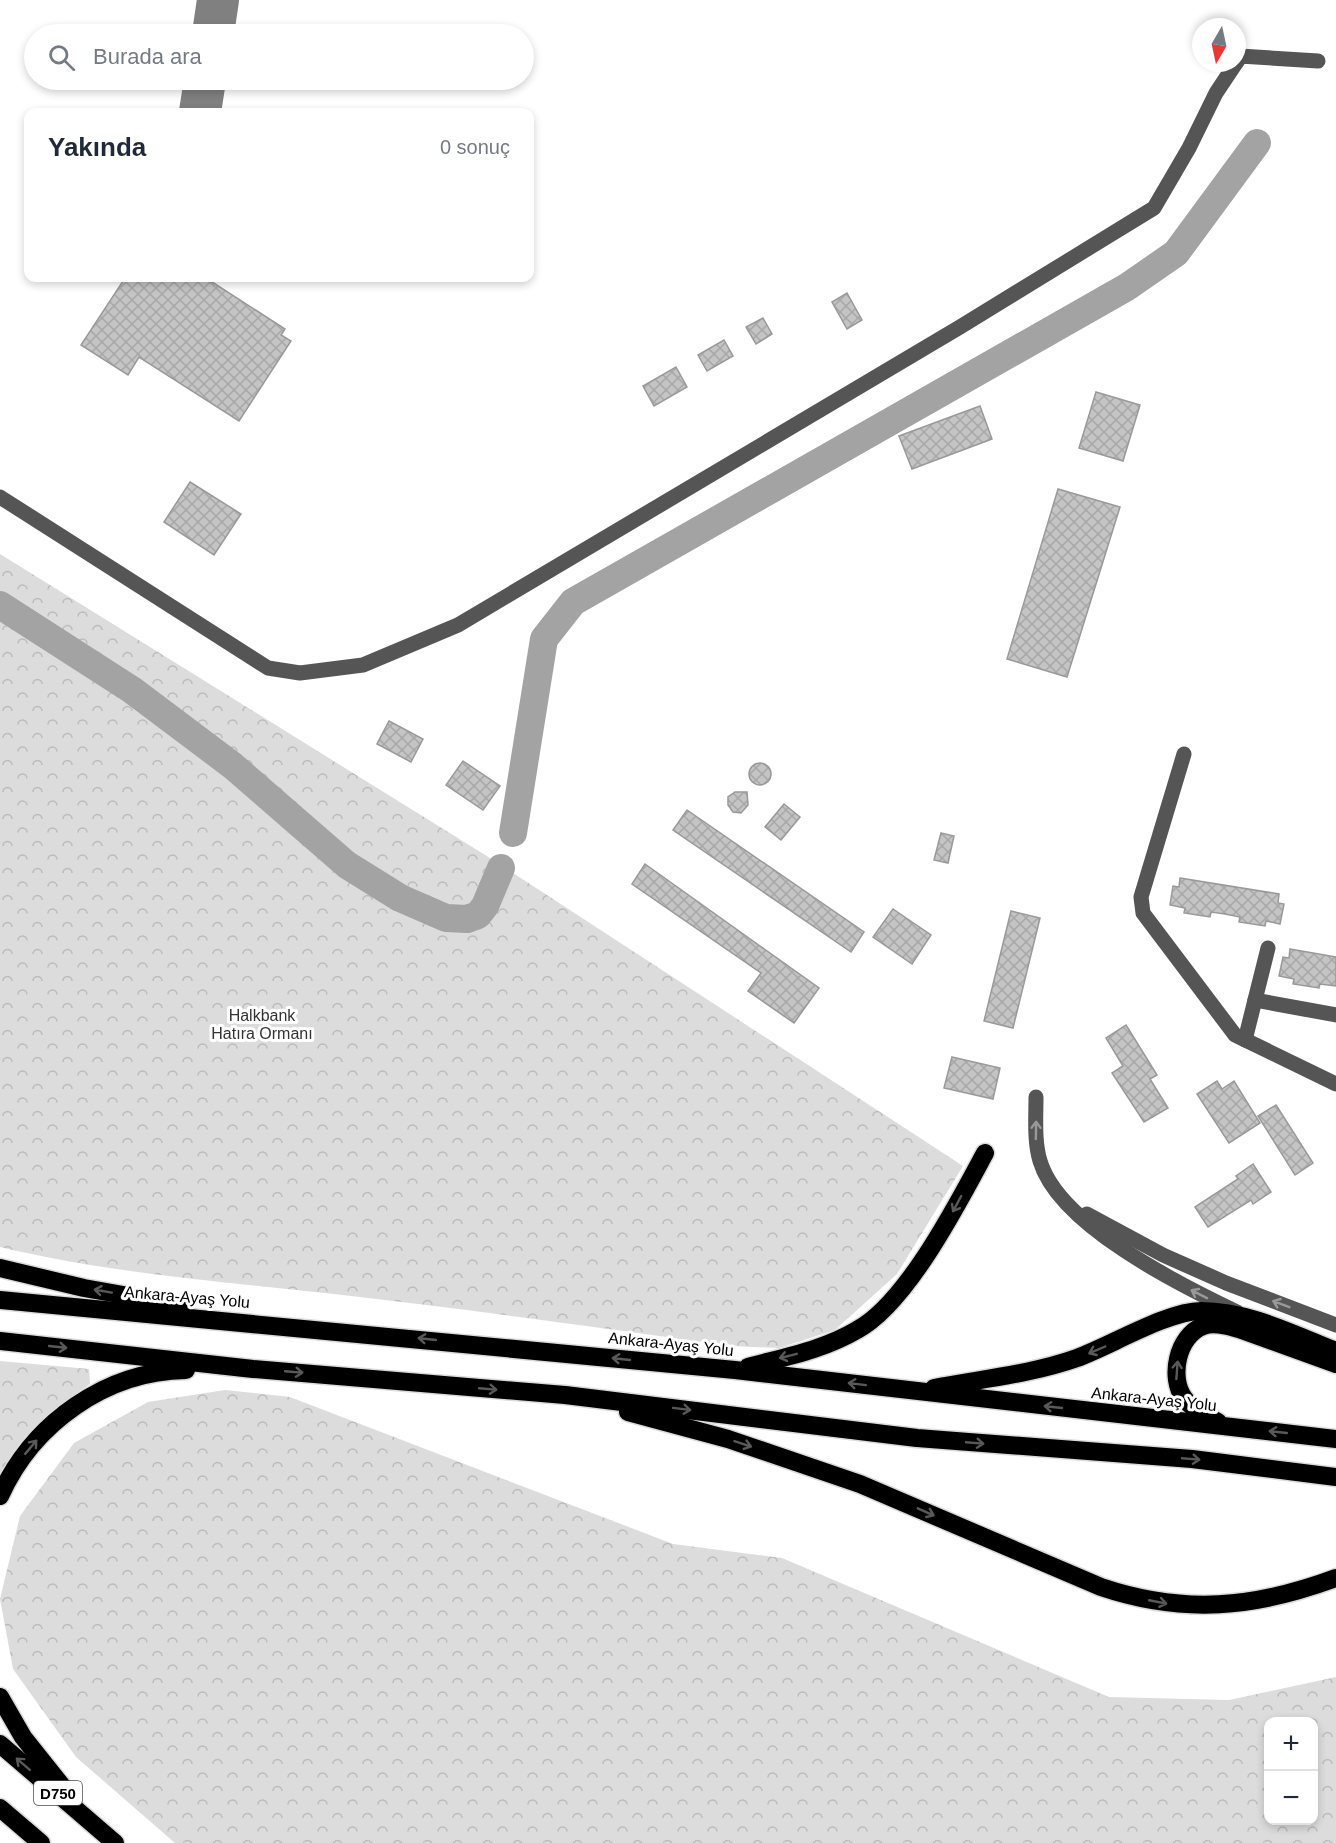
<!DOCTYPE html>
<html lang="tr">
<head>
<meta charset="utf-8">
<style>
  :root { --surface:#fff; --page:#f6f6f7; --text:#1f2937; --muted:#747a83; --line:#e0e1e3 }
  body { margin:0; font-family:Arial,sans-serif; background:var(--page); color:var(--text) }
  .controls { position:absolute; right:18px; bottom:18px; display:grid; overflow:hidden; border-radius:12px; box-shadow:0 3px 9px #0003 }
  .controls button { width:54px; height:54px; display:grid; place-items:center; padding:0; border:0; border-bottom:2px solid var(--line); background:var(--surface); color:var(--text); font:30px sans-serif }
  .compass { position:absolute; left:1192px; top:18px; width:54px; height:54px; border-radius:50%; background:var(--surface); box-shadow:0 3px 9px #0003; rotate:189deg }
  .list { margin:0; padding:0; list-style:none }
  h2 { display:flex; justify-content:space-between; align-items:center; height:78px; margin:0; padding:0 24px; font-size:26px }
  h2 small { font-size:20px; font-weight:400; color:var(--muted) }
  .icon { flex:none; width:33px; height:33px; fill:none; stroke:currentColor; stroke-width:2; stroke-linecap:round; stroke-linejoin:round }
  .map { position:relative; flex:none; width:1336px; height:1843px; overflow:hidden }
  .search { position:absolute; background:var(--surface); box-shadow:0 3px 9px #0003; left:24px; top:24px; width:510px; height:66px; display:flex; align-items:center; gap:15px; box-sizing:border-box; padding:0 21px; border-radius:33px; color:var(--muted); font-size:22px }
  .panel { position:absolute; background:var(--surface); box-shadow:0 3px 9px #0003; left:24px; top:108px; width:510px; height:174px; border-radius:12px }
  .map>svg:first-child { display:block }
</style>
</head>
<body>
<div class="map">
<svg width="1336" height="1843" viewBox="0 0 1336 1843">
  <defs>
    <pattern id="forest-crowns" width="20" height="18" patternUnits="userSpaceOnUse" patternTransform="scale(1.5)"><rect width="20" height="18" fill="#dcdcdc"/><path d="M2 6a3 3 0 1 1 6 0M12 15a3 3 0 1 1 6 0" fill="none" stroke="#bbb"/></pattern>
    <pattern id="building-cross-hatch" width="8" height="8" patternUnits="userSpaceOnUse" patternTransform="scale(1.5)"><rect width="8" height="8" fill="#c4c4c4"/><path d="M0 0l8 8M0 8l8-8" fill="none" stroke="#a7a7a7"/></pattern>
  </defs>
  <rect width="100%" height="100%" fill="#fff"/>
  <!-- forest -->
  <g fill="url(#forest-crowns)" fill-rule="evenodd">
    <path d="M0,554L490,858L963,1166L897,1274L835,1330L779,1348L731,1346C602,1328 472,1310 343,1295C228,1282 112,1274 0,1247Z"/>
    <path d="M0,1361L89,1369L90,1384C51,1410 21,1432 0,1476Z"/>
    <path d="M225,1390L290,1397L673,1544L782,1558L1109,1697L1229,1700L1336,1677V1843H175L76,1757L13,1669L0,1599L20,1516L74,1443L148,1402ZM1268,1722H1314V1820H1268Z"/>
  </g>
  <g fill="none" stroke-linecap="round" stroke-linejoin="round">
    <!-- river -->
    <g stroke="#a3a3a3" stroke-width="28">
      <path d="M0,605L132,690L233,766L347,865L400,898L446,918L467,919L478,915L485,906L501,868"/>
      <path d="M513,833L544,639L573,602L1127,287L1176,253L1257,143"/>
    </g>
    <!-- taxiway -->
    <g stroke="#808080" stroke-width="42">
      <path d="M213,34L218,0"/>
      <path d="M200,112L205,80"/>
    </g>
  </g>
  <!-- building -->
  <g fill="url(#building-cross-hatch)" stroke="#999" stroke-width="1.5">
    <path d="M125,278H206L285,329L281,335L291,341L239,421L139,357L128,375L81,345Z"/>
    <path d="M847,293L862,320L847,329L832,302Z"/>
    <path d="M763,318L772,334L756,344L746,327Z"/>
    <path d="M724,340L733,356L707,371L698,355Z"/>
    <path d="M676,367L687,387L654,406L643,386Z"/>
    <path d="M1096,392L1140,405L1123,461L1079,448Z"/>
    <path d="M980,406L992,439L912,469L899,436Z"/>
    <path d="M190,482L241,514L214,555L164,522Z"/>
    <path d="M1058,489L1120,507L1067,677L1007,659Z"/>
    <path d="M389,721L423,739L411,762L377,744Z"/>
    <path d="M463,761L500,786L483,810L446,785Z"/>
    <circle cx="760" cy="774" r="11"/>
    <path d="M735,792H747L748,805L741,813L733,812L728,805V797Z"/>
    <path d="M784,804L800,817L781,840L765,827Z"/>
    <path d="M687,810L864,932L851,952L673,830Z"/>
    <path d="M941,833L954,836L948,863L934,860Z"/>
    <path d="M645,864L819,988L794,1023L748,991L761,973L632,884Z"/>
    <path d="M1180,878L1279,894L1278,903L1284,904L1280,924L1266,921L1265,926L1239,922L1240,917L1225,914L1211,912L1210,917L1184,913L1185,908L1170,905L1173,886L1179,887Z"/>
    <path d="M893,909L931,935L912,964L873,937Z"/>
    <path d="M1011,911L1040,918L1013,1028L984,1021Z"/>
    <path d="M1290,949L1336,957V986L1320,984L1319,988L1293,984L1294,979L1279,976L1283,957L1289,958Z"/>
    <path d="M1126,1025L1157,1075L1150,1079L1168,1108L1144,1122L1112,1073L1123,1066L1106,1038Z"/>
    <path d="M952,1057L1000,1068L993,1099L944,1088Z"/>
    <path d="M1217,1081L1222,1089L1234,1081L1260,1123L1229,1143L1197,1094Z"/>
    <path d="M1276,1105L1313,1163L1295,1175L1258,1116Z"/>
    <path d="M1253,1164L1271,1192L1253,1204L1251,1200L1208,1227L1195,1207L1238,1179L1236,1176Z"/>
  </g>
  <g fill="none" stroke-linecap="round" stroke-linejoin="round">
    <!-- highway casing -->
    <g stroke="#dbdbdb" stroke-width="21">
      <g id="highway">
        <path d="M0,1268L84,1288L185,1306"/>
        <path d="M0,1300L735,1370L1336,1439"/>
        <path d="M0,1341L253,1369L565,1395L917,1438L1192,1459L1336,1477"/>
        <path d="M748,1367C785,1357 823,1350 857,1330C907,1303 958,1203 985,1153"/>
        <path d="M934,1388C981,1379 1032,1374 1077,1358C1110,1346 1168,1311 1201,1311C1248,1311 1293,1334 1336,1351"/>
        <path d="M628,1412L728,1439L860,1484L1101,1587C1184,1615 1255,1608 1336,1578"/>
        <path d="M1218,1422C1206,1416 1192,1409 1184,1398C1169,1378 1177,1336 1203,1326C1214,1322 1227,1326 1239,1329L1336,1364"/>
        <path d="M0,1496C33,1423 106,1371 186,1370"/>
        <path d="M0,1697L23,1737L62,1786"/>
        <path d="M0,1744L115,1843"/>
        <path d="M0,1808L41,1843"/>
      </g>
    </g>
    <!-- minor -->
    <g stroke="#555" stroke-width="15">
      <path d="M1237,62L1240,56L1318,61"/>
      <path d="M0,497L268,668L300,673L363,665L458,625L960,327L1154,208L1189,148L1216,93L1236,63"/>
      <path d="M1184,754L1141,897L1143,913L1235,1035L1336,1084"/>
      <path d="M1255,1000L1336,1015"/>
      <path d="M1245,1040L1268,948"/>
      <path d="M1036,1097C1036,1118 1034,1141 1040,1161C1059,1225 1180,1285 1237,1312"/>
      <path d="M1087,1214L1163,1255L1226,1283L1336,1325"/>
    </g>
    <!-- highway -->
    <use href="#highway" stroke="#000" stroke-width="18"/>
  </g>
  <!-- one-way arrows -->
  <defs><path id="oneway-shaft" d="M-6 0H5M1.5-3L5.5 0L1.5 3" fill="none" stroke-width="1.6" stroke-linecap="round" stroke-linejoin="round" transform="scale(1.5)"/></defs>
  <g stroke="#999">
    <use href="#oneway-shaft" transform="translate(1036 1130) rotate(-89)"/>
    <use href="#oneway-shaft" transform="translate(1199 1294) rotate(-153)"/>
    <use href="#oneway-shaft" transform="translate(1281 1304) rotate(-159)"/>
  </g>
  <g stroke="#595959">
    <use href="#oneway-shaft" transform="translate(957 1204) rotate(118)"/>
    <use href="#oneway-shaft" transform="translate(103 1291) rotate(-170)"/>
    <use href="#oneway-shaft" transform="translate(427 1339) rotate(-174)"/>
    <use href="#oneway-shaft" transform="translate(58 1347) rotate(6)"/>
    <use href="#oneway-shaft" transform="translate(1097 1350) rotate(157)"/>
    <use href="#oneway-shaft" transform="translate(788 1356) rotate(166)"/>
    <use href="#oneway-shaft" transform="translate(621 1359) rotate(-174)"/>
    <use href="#oneway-shaft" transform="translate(1177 1370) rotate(-86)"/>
    <use href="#oneway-shaft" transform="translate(294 1372) rotate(5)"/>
    <use href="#oneway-shaft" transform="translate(857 1384) rotate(-173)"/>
    <use href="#oneway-shaft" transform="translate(488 1389) rotate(5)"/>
    <use href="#oneway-shaft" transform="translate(1053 1407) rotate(-174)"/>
    <use href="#oneway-shaft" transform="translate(682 1409) rotate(7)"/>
    <use href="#oneway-shaft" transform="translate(1278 1432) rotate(-174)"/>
    <use href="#oneway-shaft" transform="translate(975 1443) rotate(5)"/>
    <use href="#oneway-shaft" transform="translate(743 1444) rotate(18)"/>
    <use href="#oneway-shaft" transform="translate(31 1447) rotate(-50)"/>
    <use href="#oneway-shaft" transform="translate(1191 1459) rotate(5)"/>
    <use href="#oneway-shaft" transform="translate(926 1512) rotate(24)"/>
    <use href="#oneway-shaft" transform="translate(1158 1602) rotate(11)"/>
    <use href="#oneway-shaft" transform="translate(23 1764) rotate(-139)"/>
  </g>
  <g text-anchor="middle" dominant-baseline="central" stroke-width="6" stroke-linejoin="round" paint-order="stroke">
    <!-- shield labels -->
    <rect fill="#fff" stroke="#4c4c4c" stroke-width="1.5" x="34" y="1781" width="48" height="24" rx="4.5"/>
    <g font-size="15" font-weight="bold" fill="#000">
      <text x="58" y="1793">D750</text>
    </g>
    <!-- park labels -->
    <g font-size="16" fill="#333" stroke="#fff">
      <text x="262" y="1015">Halkbank<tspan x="262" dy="18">Hatıra Ormanı</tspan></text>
    </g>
    <!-- street labels -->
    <g font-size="16" fill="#000" stroke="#fff">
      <text transform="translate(187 1297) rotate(5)">Ankara-Ayaş Yolu</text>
      <text transform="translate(671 1344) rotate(6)">Ankara-Ayaş Yolu</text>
      <text transform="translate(1154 1399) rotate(6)">Ankara-Ayaş Yolu</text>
    </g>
  </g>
</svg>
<div class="controls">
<button>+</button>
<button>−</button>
</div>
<svg class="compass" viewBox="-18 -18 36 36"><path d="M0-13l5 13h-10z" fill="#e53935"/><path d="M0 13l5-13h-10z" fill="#747a83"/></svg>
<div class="search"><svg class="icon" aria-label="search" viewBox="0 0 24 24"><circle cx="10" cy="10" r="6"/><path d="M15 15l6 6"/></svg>Burada ara</div>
<section class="panel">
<h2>Yakında<small>0 sonuç</small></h2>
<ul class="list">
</ul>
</section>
</div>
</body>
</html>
